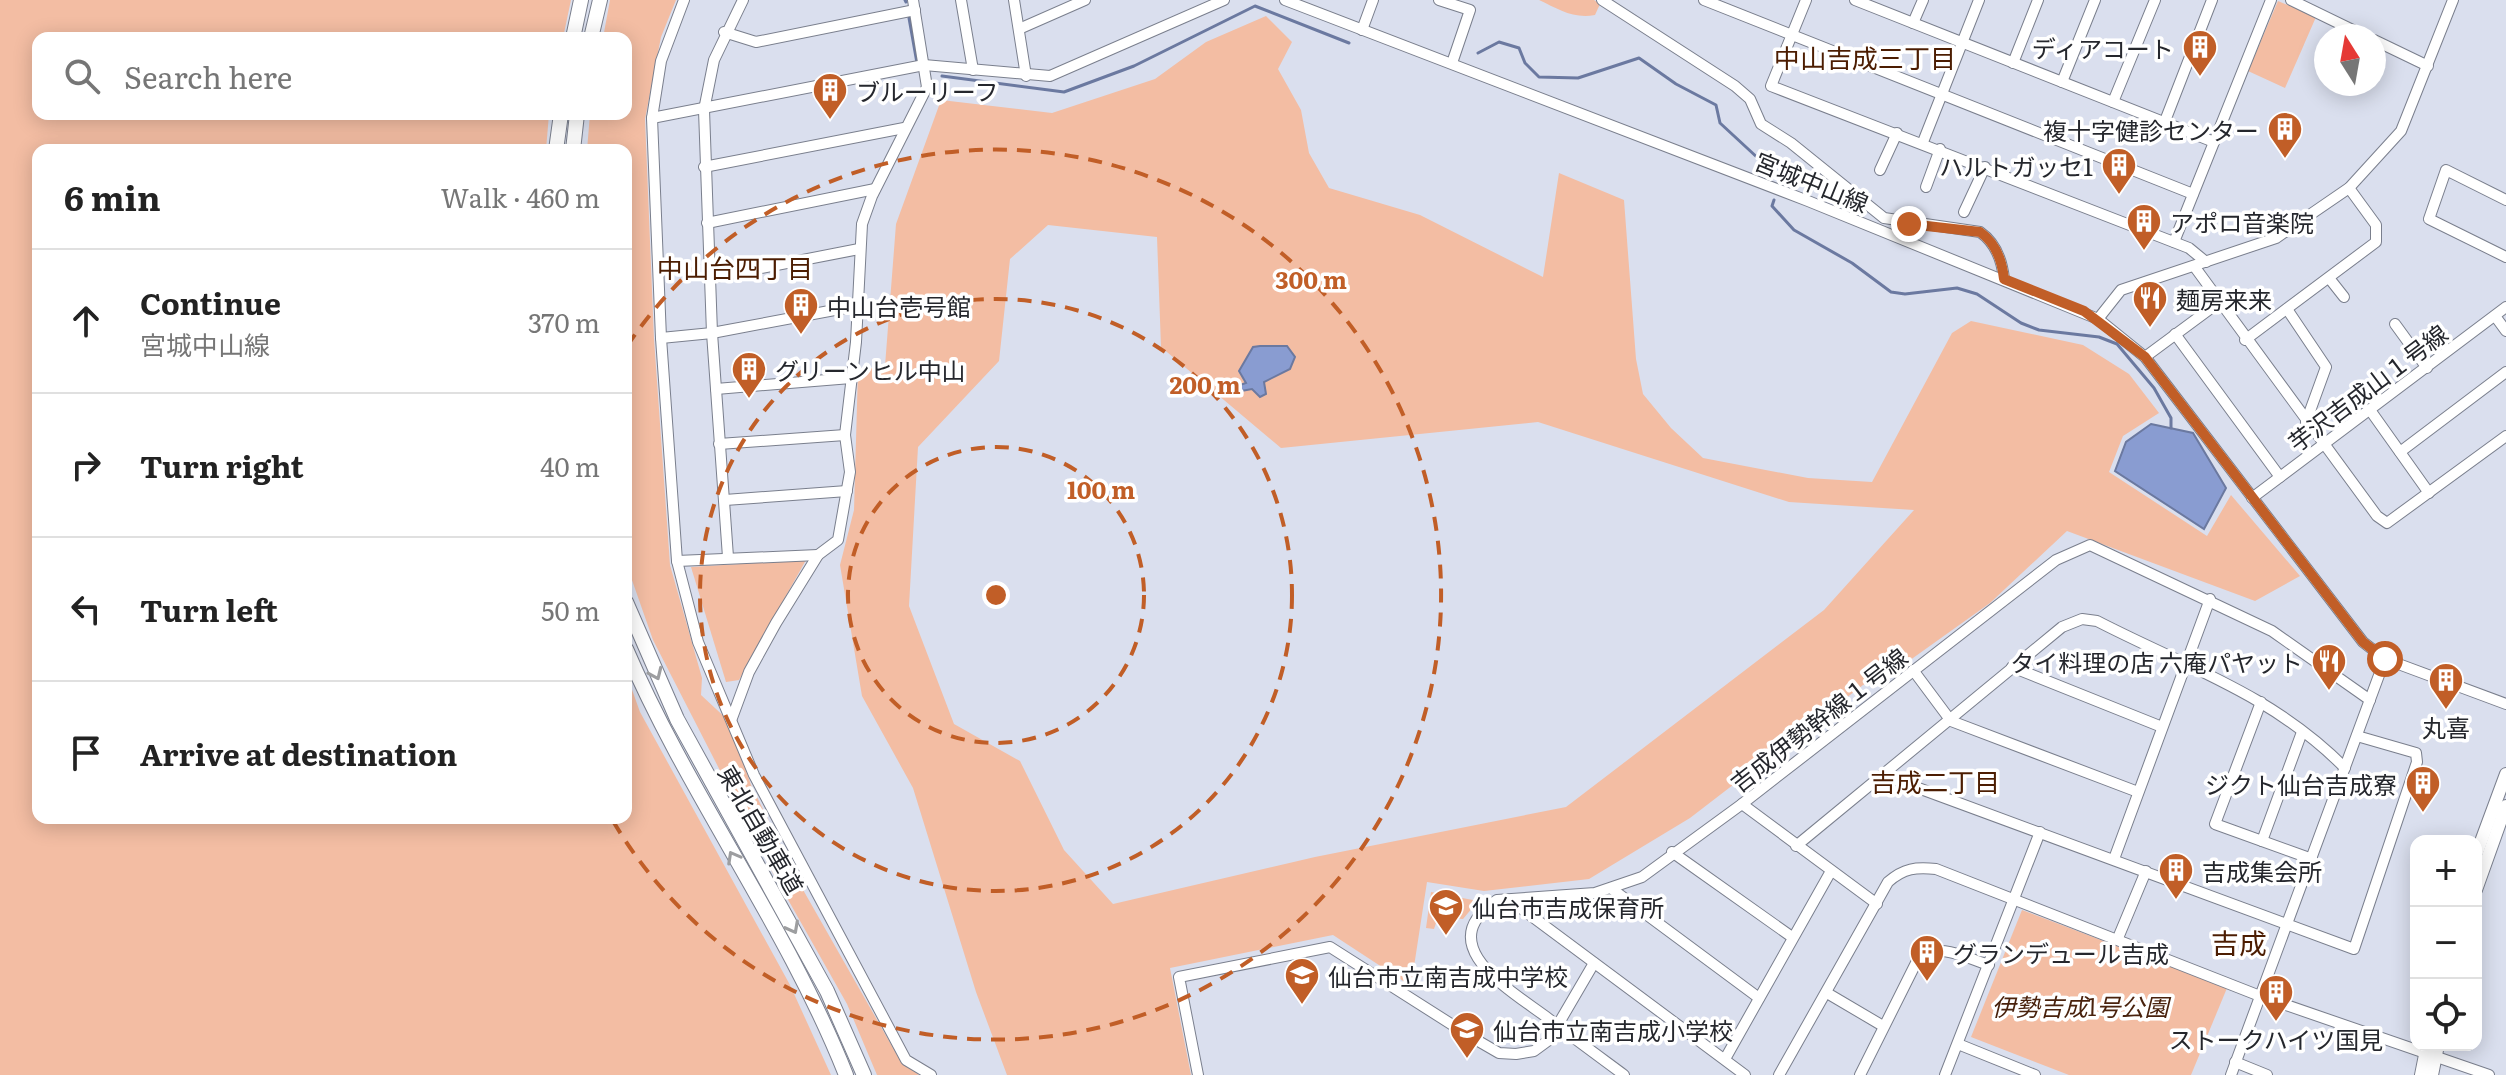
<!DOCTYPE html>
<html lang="en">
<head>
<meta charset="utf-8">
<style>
  :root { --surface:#fff; --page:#f2f2f2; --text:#222; --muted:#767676; --line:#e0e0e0 }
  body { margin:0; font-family:Literata,"Noto Sans JP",serif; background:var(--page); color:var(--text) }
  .controls { position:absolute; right:24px; bottom:24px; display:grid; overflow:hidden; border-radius:16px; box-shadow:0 4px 20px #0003 }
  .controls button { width:72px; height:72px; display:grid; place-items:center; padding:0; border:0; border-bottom:2px solid var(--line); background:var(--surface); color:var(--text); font:40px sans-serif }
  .compass { position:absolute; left:2314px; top:24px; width:72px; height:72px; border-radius:50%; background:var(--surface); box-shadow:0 4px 20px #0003; rotate:349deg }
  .stop { position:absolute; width:24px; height:24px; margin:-18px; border:6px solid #c15e27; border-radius:50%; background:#fff }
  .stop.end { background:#c15e27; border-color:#fff; box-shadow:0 2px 8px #0008 }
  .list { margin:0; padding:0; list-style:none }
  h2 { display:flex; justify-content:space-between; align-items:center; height:104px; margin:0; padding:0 32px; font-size:34px }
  h2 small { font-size:26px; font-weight:400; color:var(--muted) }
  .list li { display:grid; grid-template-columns:52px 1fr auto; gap:24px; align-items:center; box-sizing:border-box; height:144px; padding:0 32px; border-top:2px solid var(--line) }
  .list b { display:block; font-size:30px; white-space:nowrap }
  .list p { margin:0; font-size:26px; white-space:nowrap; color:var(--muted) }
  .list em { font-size:26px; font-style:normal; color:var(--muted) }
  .icon { flex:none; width:44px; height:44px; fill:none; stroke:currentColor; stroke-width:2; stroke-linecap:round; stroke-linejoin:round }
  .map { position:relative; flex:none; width:2506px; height:1075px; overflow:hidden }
  .search { position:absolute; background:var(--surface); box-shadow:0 4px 20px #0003; left:32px; top:32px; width:600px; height:88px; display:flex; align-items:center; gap:20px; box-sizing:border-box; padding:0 28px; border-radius:16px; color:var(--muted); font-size:30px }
  .panel { position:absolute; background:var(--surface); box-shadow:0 4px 20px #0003; left:32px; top:144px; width:600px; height:680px; border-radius:16px }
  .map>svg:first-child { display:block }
</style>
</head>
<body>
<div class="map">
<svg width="2506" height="1075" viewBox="0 0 2506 1075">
  <rect width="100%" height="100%" fill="#dadfee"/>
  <!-- green -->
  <g fill="#f3bda3" fill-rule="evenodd">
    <path d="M0,0H571L563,38H38V114H549L546,150H38V818H626V673L640,712L790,985L831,1075H0Z"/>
    <path d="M610,0H676L661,37L645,119L654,339L670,565L702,678L701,695L730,722L751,785L802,888L901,1062L919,1075H877L847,1004L769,866L653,640L626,563V150H587L590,114H626V38H603Z"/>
    <path d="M1539,0H1594L1600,4L1595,15C1573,19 1558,9 1539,0Z"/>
    <path d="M2278,1L2316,17L2285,88L2248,71Z"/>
    <path d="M1266,16L1292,42L1278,69L1301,110L1309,153L1329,188L1420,215L1543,277L1559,173L1624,200L1636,359L1643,394L1671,428L1703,458L1808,478L1872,482L1952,333L1971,321L2083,345L2129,374L2159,413L2123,436L2109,472L2207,536L2231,495L2300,576L2255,601L2067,531L1990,603L1899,668L1863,685L1690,818L1589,879L1484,891L1427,882L1411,986L1333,935L1170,968L1191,1075H1007L976,992L913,788L862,696L840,565L854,510L858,370L885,366L896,224L941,100L1052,113L1155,79L1206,42ZM1048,225L1157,237L1161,347L1281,448L1538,422L1789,502L1914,510L1824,610L1566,807L1315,857L1113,904L1064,850L1020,761L954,724L909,606L918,447L999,361L1010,259Z"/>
    <path d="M806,560L739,680L726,682L691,567Z"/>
    <path d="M1431,892L1478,901L1463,919L1438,917L1434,929L1426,928Z"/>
    <path d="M2022,910L2227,988L2191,1075H2069L1971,1037Z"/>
  </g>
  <!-- water -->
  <g fill="#899cd1" stroke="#6b79a0" stroke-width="2">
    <path d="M1260,346H1287L1295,357L1290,369L1264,382L1266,394L1260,397L1252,389L1241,391L1240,385L1246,383L1239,371L1253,347Z"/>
    <path d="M2151,424L2193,433L2226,488L2204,529L2115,471L2126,442Z"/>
  </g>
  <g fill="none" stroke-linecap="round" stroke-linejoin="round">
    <!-- stream -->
    <g stroke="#6b79a0" stroke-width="3">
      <path d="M905,0L906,2"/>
      <path d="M909,18L917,63"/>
      <path d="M1478,53L1499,42L1519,48L1525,63L1539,77L1578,78L1639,58L1676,84L1716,105L1720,123L1773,172"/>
      <path d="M942,76L1064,92L1134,66L1255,6L1349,43"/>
      <path d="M1774,200L1772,206L1794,230L1852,263L1891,292L1905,294L1957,288L1977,294L2021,323L2039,330L2099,337L2117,344L2154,388L2171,418V428"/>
    </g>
    <!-- minor casing -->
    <g stroke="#7a7f8d" stroke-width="12">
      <g id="minor">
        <path d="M684,0L661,61L652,118L661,338L677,561L698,642L754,775L906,1060L931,1075"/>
        <path d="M961,0L973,70"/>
        <path d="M1014,0L1026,76"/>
        <path d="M1285,0L1808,201L2098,319L2145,357L2363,642L2385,659L2506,704"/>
        <path d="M1439,0L1470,10L1452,63"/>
        <path d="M1602,0L1735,86L1750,99L1761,124L1791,143L1884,218L1980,232C1996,243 2002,260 2004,279"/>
        <path d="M1704,0L2193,194"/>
        <path d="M1806,0L1771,86L2189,248L2206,262"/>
        <path d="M1855,0L2214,142"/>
        <path d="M2291,0L2365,36"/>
        <path d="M1913,23L1923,0"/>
        <path d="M1019,29L1085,0"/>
        <path d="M1362,30L1373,0"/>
        <path d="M724,32L756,42L915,10"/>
        <path d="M2374,40L2428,66"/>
        <path d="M2013,63L2038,0"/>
        <path d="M2062,82L2095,0"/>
        <path d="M2113,102L2155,0"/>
        <path d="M652,118L924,65L1050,76L1224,0"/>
        <path d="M2165,121L2212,0"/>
        <path d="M1923,142L1979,0"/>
        <path d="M704,167L904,128"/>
        <path d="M1880,170L1897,133"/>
        <path d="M1926,187L1940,149"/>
        <path d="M2506,200L2446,170L2429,219L2506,257"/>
        <path d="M1964,212L1985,167"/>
        <path d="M707,223L875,189"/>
        <path d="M2174,242L2271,0"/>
        <path d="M2194,266L2377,516L2387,523L2506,436"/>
        <path d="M710,278L859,249"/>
        <path d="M2329,278L2344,297"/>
        <path d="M2287,309L2326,367L2306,422"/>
        <path d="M2495,316L2506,331"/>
        <path d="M2098,319L2121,290L2276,238L2349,188L2401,131L2453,0"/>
        <path d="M2395,324L2427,368"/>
        <path d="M2175,334L2280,477"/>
        <path d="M661,338L712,333L856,306"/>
        <path d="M2245,340L2376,242V225L2349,188"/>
        <path d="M2145,357L2218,303"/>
        <path d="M716,389L851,378"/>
        <path d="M2370,410L2429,493"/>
        <path d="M719,444L845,435"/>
        <path d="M2400,452L2506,372"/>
        <path d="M2252,498L2506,307"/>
        <path d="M725,500L847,491"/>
        <path d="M728,557L712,333L704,110L714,60L743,0"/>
        <path d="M677,561L818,555"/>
        <path d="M2012,667L2162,727"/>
        <path d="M1913,670L1951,721L2138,792"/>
        <path d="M2261,702L2215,824L2312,859"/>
        <path d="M732,718L749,672L776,623L818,555L838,540L850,472L845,435L856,342L862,224L872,196L927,87L913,0"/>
        <path d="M1883,775L2354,949L2417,762L2416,753L2357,736"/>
        <path d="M1742,804L1877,904"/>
        <path d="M2262,841L2302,732"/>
        <path d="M1796,846L2062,627L2082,619L2097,621C2186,667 2272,694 2345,768"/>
        <path d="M1672,852L1792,937"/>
        <path d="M2114,859L2210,599"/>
        <path d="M1612,889L1759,998"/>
        <path d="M1510,900L1745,1075"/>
        <path d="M2118,938L2146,871"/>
        <path d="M1827,993L1883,1026"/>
        <path d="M1958,1044L2035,1075"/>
        <path d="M1725,1059L1831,871"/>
        <path d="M2235,1062L2267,1075"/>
        <path d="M1198,1075L1179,977L1330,947L1473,1038L1499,1053L1516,1054L1534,1051L1549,1040L1594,963"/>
        <path d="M1624,1075C1597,1055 1571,1036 1545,1016C1507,988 1431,944 1497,900L1595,893L1642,877L1742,804L2056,560L2090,545L2272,631L2370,700"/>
        <path d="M1779,1075L1888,882C1904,868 1916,867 1936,869L2260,996L2489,1075"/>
        <path d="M1860,1075L1918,959C1938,941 1966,958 1989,965"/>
        <path d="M1945,1075L2040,832"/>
        <path d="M2231,1075L2385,659"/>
      </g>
    </g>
    <!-- major casing -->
    <g stroke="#7a7f8d" stroke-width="14">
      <g id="major">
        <path d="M2476,855L2506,774"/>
        <path d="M2476,890L2506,806"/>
        <path d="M2421,1075L2427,1045"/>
        <path d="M2432,1075L2438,1045"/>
      </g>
    </g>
    <!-- highway casing -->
    <g stroke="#7a7f8d" stroke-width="16">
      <g id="highway">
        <path d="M573,38L581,0"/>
        <path d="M591,38L600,0"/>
        <path d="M556,150L561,114"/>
        <path d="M573,150L577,114"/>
        <path d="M626,602L677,719L827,991L864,1075"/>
        <path d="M626,649C689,796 787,926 846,1075"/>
      </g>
    </g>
    <!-- minor -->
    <use href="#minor" stroke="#fff" stroke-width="10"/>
    <!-- major -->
    <use href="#major" stroke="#fff" stroke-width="12"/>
    <!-- highway -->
    <use href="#highway" stroke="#fff" stroke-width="14"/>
  </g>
  <!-- one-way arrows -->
  <defs><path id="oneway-chevron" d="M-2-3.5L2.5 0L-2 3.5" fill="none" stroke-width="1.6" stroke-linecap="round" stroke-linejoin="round" transform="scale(2)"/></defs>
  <g stroke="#9d9ea0">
    <use href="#oneway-chevron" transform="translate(656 674) rotate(66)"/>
    <use href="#oneway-chevron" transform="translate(733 857) rotate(-119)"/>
    <use href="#oneway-chevron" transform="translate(793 928) rotate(62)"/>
  </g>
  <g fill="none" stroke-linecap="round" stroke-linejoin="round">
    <!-- route -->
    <path stroke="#c15e27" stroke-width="10" d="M1909,224L1980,232C1996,243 2002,260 2004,279L2084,311L2145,357L2363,642L2385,659"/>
  </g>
  <!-- distance rings -->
  <g fill="none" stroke="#c15e27" stroke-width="4" stroke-dasharray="14 10">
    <circle cx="996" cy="595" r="148"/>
    <circle cx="996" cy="595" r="296"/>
    <path d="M627 346A445 445 0 1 1 613 821"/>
  </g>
  <!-- icons -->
  <defs>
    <g id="building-pin" transform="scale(1.8)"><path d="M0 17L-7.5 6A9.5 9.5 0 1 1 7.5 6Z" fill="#c15e27" stroke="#fff"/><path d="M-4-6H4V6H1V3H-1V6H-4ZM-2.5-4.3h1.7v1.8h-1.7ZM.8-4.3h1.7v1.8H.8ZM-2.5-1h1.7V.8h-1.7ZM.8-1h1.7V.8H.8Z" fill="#fff"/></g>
    <g id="restaurant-pin" transform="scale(1.8)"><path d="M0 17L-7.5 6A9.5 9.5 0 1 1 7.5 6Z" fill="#c15e27" stroke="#fff"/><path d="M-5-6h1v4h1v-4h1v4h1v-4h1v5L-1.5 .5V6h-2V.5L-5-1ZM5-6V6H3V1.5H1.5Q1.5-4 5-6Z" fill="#fff"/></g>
    <g id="school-pin" transform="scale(1.8)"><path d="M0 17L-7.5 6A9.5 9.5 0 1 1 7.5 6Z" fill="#c15e27" stroke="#fff"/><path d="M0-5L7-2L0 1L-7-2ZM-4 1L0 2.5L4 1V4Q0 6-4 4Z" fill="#fff"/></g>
  </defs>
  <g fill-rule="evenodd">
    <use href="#building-pin" x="2200" y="47"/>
    <use href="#building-pin" x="830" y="90"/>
    <use href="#building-pin" x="2285" y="129"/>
    <use href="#building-pin" x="2119" y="165"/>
    <use href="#building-pin" x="2144" y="221"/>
    <use href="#restaurant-pin" x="2150" y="298"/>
    <use href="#building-pin" x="801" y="305"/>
    <use href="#building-pin" x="749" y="369"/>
    <use href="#restaurant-pin" x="2329" y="661"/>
    <use href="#building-pin" x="2446" y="680"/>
    <use href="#building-pin" x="2423" y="783"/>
    <use href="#building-pin" x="2176" y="870"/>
    <use href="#school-pin" x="1446" y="906"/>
    <use href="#building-pin" x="1927" y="952"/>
    <use href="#school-pin" x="1302" y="975"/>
    <use href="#building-pin" x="2276" y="992"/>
    <use href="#school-pin" x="1467" y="1029"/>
  </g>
  <g text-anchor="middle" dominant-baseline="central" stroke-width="7" stroke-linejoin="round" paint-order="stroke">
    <!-- poi labels -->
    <g font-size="24" fill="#25272d" stroke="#fff" text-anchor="start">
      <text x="2174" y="47" text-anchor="end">ディアコート</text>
      <text x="856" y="90">ブルーリーフ</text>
      <text x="2259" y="129" text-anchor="end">複十字健診センター</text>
      <text x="2093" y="165" text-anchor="end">ハルトガッセ1</text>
      <text x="2170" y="221">アポロ音楽院</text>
      <text x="2176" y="298">麺房来来</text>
      <text x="827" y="305">中山台壱号館</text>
      <text x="775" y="369">グリーンヒル中山</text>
      <text x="2303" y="661" text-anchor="end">タイ料理の店 六庵パヤット</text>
      <text x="2446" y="726" text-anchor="middle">丸喜</text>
      <text x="2397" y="783" text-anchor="end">ジクト仙台吉成寮</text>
      <text x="2202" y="870">吉成集会所</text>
      <text x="1472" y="906">仙台市吉成保育所</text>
      <text x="1953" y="952">グランデュール吉成</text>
      <text x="1328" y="975">仙台市立南吉成中学校</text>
      <text x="1493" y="1029">仙台市立南吉成小学校</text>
      <text x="2276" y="1038" text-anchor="middle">ストークハイツ国見</text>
    </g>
    <!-- street labels -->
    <g font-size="24" fill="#25272d" stroke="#fff">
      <text transform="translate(1812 181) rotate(22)">宮城中山線</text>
      <text transform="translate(2367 387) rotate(-37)">芋沢吉成山１号線</text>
      <text transform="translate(1818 719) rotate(-38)">吉成伊勢幹線１号線</text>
      <text transform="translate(762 829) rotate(60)">東北自動車道</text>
    </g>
    <!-- park labels -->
    <g font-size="24" font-style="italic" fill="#49220d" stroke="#fff">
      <text x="2080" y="1005">伊勢吉成1号公園</text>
    </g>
    <!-- neighbourhood labels -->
    <g font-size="26" fill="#4c1d02" stroke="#fff">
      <text x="1865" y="56">中山吉成三丁目</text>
      <text x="735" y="266">中山台四丁目</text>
      <text x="1935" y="780">吉成二丁目</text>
    </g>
    <!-- quarter labels -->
    <g font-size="28" fill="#4c1d02" stroke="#fff">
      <text x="2239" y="942">吉成</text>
    </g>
  </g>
  <circle cx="996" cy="595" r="12" fill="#c15e27" stroke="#fff" stroke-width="4"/>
  <g font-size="24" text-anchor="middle" font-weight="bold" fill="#c15e27" stroke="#fff" stroke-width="7" stroke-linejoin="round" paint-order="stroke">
    <text x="1311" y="289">300 m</text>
    <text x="1205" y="394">200 m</text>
    <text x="1101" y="499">100 m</text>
  </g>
</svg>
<div class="controls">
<button>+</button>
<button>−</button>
<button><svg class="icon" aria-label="locate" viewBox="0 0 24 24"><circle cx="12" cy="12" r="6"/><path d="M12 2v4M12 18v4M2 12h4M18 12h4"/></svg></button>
</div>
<svg class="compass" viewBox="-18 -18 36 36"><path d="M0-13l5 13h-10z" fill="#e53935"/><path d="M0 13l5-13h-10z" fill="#767676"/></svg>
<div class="stop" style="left:2385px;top:659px"></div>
<div class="stop end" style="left:1909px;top:224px"></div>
<div class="search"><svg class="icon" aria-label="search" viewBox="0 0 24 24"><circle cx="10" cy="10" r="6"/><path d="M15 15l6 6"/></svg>Search here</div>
<section class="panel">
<h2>6 min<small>Walk · 460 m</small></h2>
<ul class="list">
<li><svg class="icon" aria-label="ahead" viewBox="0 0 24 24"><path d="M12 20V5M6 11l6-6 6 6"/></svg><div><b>Continue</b><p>宮城中山線</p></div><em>370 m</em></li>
<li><svg class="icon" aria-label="right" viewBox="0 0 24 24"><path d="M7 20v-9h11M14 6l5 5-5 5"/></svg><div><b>Turn right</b></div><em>40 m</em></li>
<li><svg class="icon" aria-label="left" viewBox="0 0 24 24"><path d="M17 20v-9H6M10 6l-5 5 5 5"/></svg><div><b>Turn left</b></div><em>50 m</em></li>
<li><svg class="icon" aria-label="arrive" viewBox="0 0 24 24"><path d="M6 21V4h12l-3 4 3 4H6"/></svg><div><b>Arrive at destination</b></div></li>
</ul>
</section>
</div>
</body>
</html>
